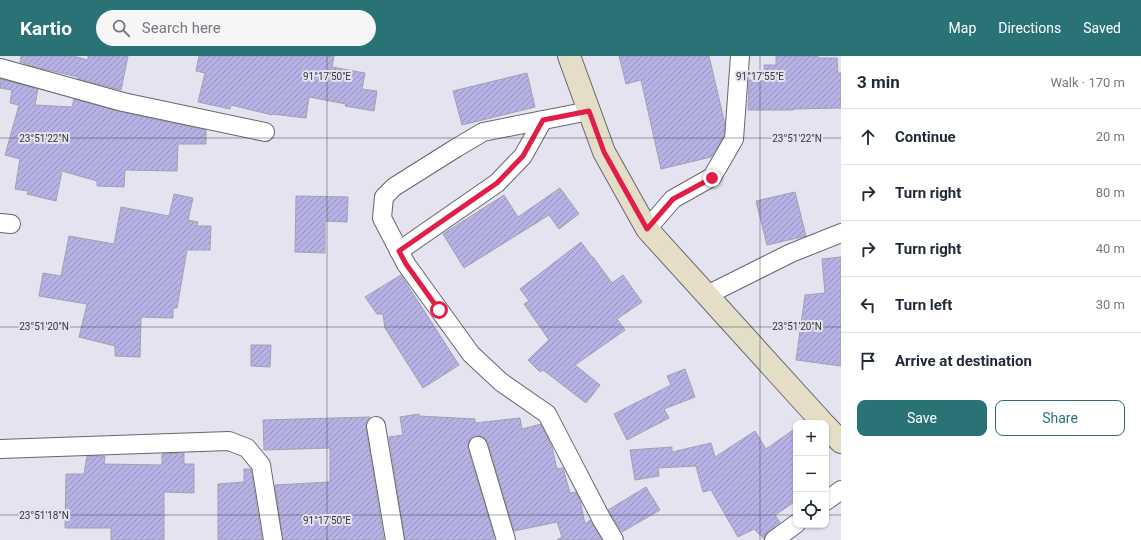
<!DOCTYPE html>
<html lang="en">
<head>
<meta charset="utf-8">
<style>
  :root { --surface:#fff; --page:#f6f6f7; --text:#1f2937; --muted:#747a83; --line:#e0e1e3; --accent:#297377 }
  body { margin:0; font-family:Roboto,sans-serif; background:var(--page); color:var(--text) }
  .controls { position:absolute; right:12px; bottom:12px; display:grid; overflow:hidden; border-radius:8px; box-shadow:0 1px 3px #0004 }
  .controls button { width:36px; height:36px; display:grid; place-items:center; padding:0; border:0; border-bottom:1px solid var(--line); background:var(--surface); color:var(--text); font:20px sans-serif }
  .stop { position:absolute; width:12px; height:12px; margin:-9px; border:3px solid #e11d48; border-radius:50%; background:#fff }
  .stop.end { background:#e11d48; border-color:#fff; box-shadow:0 1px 4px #0008 }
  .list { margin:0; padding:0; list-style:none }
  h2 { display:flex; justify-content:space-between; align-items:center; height:52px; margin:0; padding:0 16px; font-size:17px }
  h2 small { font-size:13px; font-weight:400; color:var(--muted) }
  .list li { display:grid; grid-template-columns:26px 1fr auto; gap:12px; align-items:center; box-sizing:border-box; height:56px; padding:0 16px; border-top:1px solid var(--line) }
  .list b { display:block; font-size:15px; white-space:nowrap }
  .list em { font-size:13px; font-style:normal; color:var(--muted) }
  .actions { display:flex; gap:8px; padding:12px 16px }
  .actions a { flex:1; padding:9px 0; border:1px solid var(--accent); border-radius:8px; text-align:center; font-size:14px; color:var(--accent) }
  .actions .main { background:var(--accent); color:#fff }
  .icon { flex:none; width:22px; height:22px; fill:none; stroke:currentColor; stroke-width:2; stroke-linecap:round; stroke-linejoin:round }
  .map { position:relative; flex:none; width:841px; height:484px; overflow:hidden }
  header { display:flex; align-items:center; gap:24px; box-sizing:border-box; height:56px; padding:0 20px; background:var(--accent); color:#fff }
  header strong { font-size:19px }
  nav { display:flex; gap:22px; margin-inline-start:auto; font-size:14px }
  .search { width:280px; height:36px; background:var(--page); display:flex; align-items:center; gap:10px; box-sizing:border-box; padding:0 14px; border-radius:22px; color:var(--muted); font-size:15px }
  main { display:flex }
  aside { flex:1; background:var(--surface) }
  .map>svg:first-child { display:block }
</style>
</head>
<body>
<header>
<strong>Kartio</strong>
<div class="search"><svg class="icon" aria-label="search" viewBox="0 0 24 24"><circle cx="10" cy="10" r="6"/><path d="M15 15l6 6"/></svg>Search here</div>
<nav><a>Map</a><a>Directions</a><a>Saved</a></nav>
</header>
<main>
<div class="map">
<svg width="841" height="484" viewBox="0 0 841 484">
  <defs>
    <pattern id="building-hatch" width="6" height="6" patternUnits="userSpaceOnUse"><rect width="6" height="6" fill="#b6b2e6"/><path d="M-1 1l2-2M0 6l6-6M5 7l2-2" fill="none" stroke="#9592bb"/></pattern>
  </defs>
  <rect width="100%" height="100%" fill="#e4e3ef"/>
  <!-- building -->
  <g fill="url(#building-hatch)" stroke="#a2a1ac">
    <path d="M21,0H73L88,4V0H128L121,34L78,23V21L27,9V8L20,6Z"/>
    <path d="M199,0H334L332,11L365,17L362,33L377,35L374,55L345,50L346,48L309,41L306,62L272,58V59L231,49L230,53L198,46L205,17L196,15Z"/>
    <path d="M619,0H709L725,68L724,80L711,101L661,113L641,24L626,28Z"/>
    <path d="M776,0H818V2H837L838,17H841V52L793,53V54H748L749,24L765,25L764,9H776Z"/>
    <path d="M527,17L535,51L462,69L453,35Z"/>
    <path d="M0,23L38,33L35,49L72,51L74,43L121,56L206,74V88H178L177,115L125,114L124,131L97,130V125L62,115L56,145L27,138L28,135L15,133L20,103L5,99L19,49L10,47L12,34L0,32Z"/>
    <path d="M560,132L579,158L559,173L549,159L464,212L443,178L504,139L518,161Z"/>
    <path d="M795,136L806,180L767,189L756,145Z"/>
    <path d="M174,138L193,142L188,164L198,166L197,170H211L210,194H187L177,252H173V262L141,261L140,301L115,300V290L79,281L87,248L39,240L43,217L61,220L69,180L114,188L121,151L169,160Z"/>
    <path d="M296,140L348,141L347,166L325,165V197L295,196Z"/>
    <path d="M581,186L592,201H593L612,227L623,219L642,246L617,263L625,274L575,309L600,329L586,347L543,314L540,316L528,304L549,284L524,248L529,245L520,233Z"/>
    <path d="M841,201V310L796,304L805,239L825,237L822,203Z"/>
    <path d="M401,219L459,309L423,332L385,272L383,258H377L365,241Z"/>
    <path d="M251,289H271L270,311L251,310Z"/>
    <path d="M685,313L695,341L664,353L669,362L627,384L614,358L671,329L667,320Z"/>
    <path d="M419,358V360L475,363V367L520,362L522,373L541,368L552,391L557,413L563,412L570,437L576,436L580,444L585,468L590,464L602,484H557L562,481L557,466L514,475L488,387L485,382L480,380H475L470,383L468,388V393L494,479V484H405L389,381L403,379L400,361Z"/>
    <path d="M370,361L366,366V372L384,484H283L275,429L330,426V392L264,394L263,364Z"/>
    <path d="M796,372V445L775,459L780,466L768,476L765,479L764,483L754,473L738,481L711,434L703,436L696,410L658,412L659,420L635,424L630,394L672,391V396L711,387L715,401L755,375L766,393Z"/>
    <path d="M184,397V408H194V437L164,436V484H111V472H65L66,418H84L87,400H105L104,408L162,409V398Z"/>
    <path d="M244,413H251L262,484H218V428L244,426Z"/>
    <path d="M646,431L660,454L622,476L608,454Z"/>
  </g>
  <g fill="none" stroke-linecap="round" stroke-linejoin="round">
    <!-- street casing -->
    <g stroke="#666570" stroke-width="20">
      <g id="street">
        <path d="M0,12L123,46L265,76"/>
        <path d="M589,55L483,76L456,92L394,131L384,141L382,162L406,208L471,298L501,326L547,358L602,464L614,484"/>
        <path d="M0,167L11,168"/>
        <path d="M647,173L673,143L712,121L734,83L740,0"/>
        <path d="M399,195L497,127L523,100L543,64"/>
        <path d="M707,239L791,197L841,177"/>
        <path d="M376,370L395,484"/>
        <path d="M478,390L506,484"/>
        <path d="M0,393L229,385L247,392L261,409L273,484"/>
        <path d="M826,445L841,434"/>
        <path d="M774,484L796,468"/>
      </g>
    </g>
    <!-- secondary casing -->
    <g stroke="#666570" stroke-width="24">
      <g id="secondary">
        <path d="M569,0L604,96L647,173L823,367"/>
        <path d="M826,370L841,386"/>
      </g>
    </g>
    <!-- street -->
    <use href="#street" stroke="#fff" stroke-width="18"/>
    <!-- secondary -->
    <use href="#secondary" stroke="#e5dec6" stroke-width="22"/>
  </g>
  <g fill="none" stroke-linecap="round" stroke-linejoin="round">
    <!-- route -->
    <path stroke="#e11d48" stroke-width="5" d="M439,254L406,208L399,195L497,127L523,100L543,64L589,55L604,96L647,173L673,143L712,122"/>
  </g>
  <!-- ticks -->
  <path fill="none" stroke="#36353a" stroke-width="1" stroke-opacity="0.45" d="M327,0V484M760,0V484M0,82H841M0,271H841M0,459H796M826,459H841"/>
  <g font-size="10" text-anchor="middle" fill="#36353a" stroke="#e4e3ef" stroke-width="4" stroke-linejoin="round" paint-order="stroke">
    <text x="327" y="24">91°17'50"E</text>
    <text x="760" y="24">91°17'55"E</text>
    <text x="44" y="86">23°51'22"N</text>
    <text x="797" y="86">23°51'22"N</text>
    <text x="44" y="274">23°51'20"N</text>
    <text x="797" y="274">23°51'20"N</text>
    <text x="44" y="463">23°51'18"N</text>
    <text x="327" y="468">91°17'50"E</text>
  </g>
</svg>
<div class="controls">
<button>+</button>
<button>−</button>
<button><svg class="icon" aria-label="locate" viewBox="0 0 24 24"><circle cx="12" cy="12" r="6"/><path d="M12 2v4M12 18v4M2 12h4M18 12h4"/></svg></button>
</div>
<div class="stop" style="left:439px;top:254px"></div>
<div class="stop end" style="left:712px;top:122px"></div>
</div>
<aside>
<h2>3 min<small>Walk · 170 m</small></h2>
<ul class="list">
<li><svg class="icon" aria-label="ahead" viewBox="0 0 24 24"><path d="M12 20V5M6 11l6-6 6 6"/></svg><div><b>Continue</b></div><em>20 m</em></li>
<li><svg class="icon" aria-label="right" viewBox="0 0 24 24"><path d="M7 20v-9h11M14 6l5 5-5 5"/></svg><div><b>Turn right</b></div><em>80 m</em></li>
<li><svg class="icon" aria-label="right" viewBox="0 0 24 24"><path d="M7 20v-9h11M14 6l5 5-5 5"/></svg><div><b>Turn right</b></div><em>40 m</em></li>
<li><svg class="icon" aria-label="left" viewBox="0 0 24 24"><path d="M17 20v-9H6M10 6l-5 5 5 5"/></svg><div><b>Turn left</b></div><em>30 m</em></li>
<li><svg class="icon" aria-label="arrive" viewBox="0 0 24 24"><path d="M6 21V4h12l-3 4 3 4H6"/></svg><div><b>Arrive at destination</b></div></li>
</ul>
<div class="actions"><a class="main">Save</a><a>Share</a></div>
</aside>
</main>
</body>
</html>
